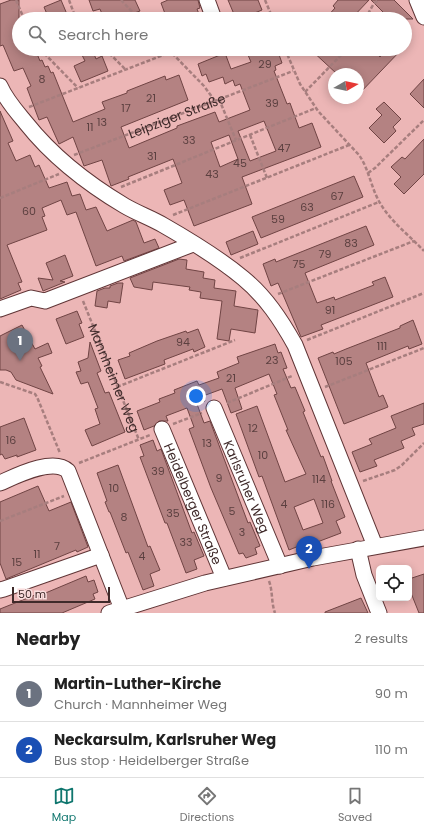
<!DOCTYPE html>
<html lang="en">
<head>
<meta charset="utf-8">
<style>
  :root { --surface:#fff; --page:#f6f6f6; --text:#222; --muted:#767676; --line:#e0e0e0; --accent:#0f766e }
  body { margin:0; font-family:Poppins,sans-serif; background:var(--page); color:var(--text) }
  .controls { position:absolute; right:12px; bottom:12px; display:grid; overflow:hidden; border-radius:6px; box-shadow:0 2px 10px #0003 }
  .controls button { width:36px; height:36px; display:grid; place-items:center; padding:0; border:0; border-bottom:1px solid var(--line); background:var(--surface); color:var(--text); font:20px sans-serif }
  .compass { position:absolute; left:328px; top:68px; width:36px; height:36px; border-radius:50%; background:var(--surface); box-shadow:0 2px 10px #0003; rotate:81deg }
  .scale { position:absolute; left:12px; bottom:10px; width:98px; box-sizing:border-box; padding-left:4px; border:2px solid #3f2a2a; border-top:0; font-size:11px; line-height:14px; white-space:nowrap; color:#3f2a2a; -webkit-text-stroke:3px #fadede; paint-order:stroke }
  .you { position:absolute; left:196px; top:396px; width:14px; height:14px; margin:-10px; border:3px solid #fff; border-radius:50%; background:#1a73e8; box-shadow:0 0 0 6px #1a73e833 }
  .badge { display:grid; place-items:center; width:26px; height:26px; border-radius:50%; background:var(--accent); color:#fff; font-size:13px; font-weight:700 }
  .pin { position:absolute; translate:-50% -33px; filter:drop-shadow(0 1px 2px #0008) }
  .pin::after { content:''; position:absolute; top:21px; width:14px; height:12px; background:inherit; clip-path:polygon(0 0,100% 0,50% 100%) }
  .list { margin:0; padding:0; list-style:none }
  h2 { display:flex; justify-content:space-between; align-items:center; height:52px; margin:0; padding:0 16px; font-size:17px }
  h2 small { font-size:13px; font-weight:400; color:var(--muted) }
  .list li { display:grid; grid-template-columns:26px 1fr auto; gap:12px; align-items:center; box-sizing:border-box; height:56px; padding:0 16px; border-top:1px solid var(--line) }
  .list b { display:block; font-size:15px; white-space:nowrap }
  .list p { margin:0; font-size:13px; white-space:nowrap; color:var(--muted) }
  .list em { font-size:13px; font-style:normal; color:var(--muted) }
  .icon { flex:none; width:22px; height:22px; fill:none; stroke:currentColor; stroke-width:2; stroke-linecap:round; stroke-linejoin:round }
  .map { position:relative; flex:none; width:424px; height:613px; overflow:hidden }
  .search { position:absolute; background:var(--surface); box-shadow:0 2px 10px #0003; left:12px; right:12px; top:12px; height:44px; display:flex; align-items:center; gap:10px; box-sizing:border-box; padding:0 14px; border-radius:22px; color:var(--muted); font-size:15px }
  .sheet { height:164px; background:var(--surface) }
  nav { display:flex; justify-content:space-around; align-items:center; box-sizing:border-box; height:56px; border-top:1px solid var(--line); background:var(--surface); font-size:11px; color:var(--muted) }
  nav a { display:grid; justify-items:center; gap:2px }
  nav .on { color:var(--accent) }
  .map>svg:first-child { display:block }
</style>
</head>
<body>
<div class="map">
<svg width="424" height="613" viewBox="0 0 424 613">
  <rect width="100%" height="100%" fill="#ecb6b6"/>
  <!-- building -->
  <g fill="#b48282" stroke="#704444" fill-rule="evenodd">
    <path d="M11,0H19V49H35L40,61L42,60L45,67L48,66L51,73L53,72L73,122L105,109L102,102L127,93V91L165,76L166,80L179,75L188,100L121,127L129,148L177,128V126L215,112L219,122L250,110L240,84L235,86L233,80L225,84L223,77L209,82L206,74L202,76L198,64L225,53L231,69L251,62L248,55L264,49H277L282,63L275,66L276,70L274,71L287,104L290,103L299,128L312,123L321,147L242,177L252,204L194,226L184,200L170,205L164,190L182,183L173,159L128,177L129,179L111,186L102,160L84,166L73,137L59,144L47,117L39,120L27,88L31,86L23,68L14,71L3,45L0,46V4ZM264,121L276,151L250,161L238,131ZM229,135L238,159L220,167L211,142Z"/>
    <path d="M61,0L69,19H49L44,7Z"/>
    <path d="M89,0H135L140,11L118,19H104L100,9L93,11Z"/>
    <path d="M168,0H198L200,8L197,9L201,19H167L161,3Z"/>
    <path d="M228,0H258L262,10L240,19H236Z"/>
    <path d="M338,0H369L351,19H325L335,8L333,6Z"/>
    <path d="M371,0H394L413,19H390Z"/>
    <path d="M92,49L96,59L102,56L108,71L81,82L74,66L85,61L81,53Z"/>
    <path d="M310,49H372L380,57L387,49H402L358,95V74H337Z"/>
    <path d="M424,79V108L410,94Z"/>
    <path d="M384,102L401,119L393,127L396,131L384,143L369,128L382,115L376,109Z"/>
    <path d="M0,111L13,141L8,143L16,161L30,155L35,167L39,165L49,188L67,182L72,196L80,194L86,210L96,207L107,231L133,220L136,222L144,243L155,239L159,248L124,261L122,256L96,266L76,212L67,215L61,200L42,208L45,216L42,217L47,230L7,245L22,282L18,283L21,290L0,299Z"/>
    <path d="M424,139V174L404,194L394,184L401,177L391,167L402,157L405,159Z"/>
    <path d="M354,176L363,197L261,238L252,217Z"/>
    <path d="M366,226L374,245L305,273L317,303L334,297L335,300L374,285L372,282L385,277L393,297L321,325L323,329L301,337L278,283L271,286L263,264L275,259L276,262Z"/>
    <path d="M253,231L258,244L231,255L226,242Z"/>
    <path d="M65,255L73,276L60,281L65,282L43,291L38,278L53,280L46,263Z"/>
    <path d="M179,259L187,260L186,269L204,272L203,278L215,280L214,288L236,291L234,306L258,310L255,333L231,329L229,341L217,339L222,301L200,298L201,292L189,290L190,287L153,282L152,290L134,287L130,278Z"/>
    <path d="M118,283H123L120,303L108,301L107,308L95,306L97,291L105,288H110V286Z"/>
    <path d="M77,311L82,323L79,324L84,337L66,344L56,319Z"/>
    <path d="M413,320L422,344L409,349L408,346L366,363L379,397L383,395L388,407L344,424L318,358L333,352L334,354L346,349L400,328V326Z"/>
    <path d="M22,325L35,349L48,343L52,353L38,358L42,366L40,367L53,394L16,380L11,372L6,370H0V336Z"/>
    <path d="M198,329L205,347L194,352L193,349L164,360L165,364L125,379L118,360L130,356L129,353L157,341L186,331L187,333Z"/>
    <path d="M90,342L101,371L97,373L105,393L109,392L125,432L92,446L85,430L100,424L95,409L98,408L88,382L81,384L76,372L81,371L78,362L88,358Z"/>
    <path d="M275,344L278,353L281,352L287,368L283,369L291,388L295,387L305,411L303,412L321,457L323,456L332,481H331L345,517L336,521L341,533L312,544L311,541L289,550L262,476L259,477L236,414L257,406L285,482L306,474L286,430H288L274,395L277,394L269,374L235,388L242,409L231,413L222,389L203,396L205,401L197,404L204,423L210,421L248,523L250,522L260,546L255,548L257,554L246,558L243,553L239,554L211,488L189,429L194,427L187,408L166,416L168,421H159L154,426L144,430L137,411L160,402L159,399L175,393L174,390L197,381L199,385L219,378L217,372L239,363L237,357ZM314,499L323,523L303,530L294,507Z"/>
    <path d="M424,403V424L412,428L415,435L401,441L404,448L374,460L377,466L360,472L352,452L372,444L369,439L396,428L391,416Z"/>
    <path d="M24,418L36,450L17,457V455L5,459L2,454L0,455V427Z"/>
    <path d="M153,440L157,451L161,449L192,533L194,532L204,556L194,560L197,569L186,573L167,523H165L140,457L144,456L140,445Z"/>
    <path d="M118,465L148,547L150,546L160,570L150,574L154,586L143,590L128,552L126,553L110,512H109L105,502L107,501L97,473Z"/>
    <path d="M38,486L49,511L71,502L88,547L77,552L76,550L6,579L0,563V502Z"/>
    <path d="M424,574V613H419L409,588V579Z"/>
    <path d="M86,576L88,582L94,580L98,592L93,594L95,599L62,613H0V609L35,595L36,597Z"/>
    <path d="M361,598L368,613H325V612Z"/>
  </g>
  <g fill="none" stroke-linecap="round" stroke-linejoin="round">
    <!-- minor casing -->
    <g stroke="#603536" stroke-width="17">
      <g id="minor">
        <path d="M207,0L214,19"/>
        <path d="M417,0L424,17"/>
        <path d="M0,86C6,100 17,112 26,123C53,157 88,184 125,206C137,213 151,218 163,225C191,241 219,258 243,278C266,297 281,320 295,345L375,546"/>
        <path d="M0,309L31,298L45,301L193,244"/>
        <path id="s3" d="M214,408L280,566"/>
        <path id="s4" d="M162,429L224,578"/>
        <path d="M0,483C16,476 53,457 68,471L122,609"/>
        <path d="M358,549L364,575L379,613"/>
        <path d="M0,590L4,589L101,555"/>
        <path d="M109,613L205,583L313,558L424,538"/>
      </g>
    </g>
    <!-- path -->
    <g stroke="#a77e7e" stroke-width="2.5" stroke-dasharray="4 2" stroke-linecap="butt">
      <path d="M16,0L24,19"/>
      <path d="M69,0L76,19"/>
      <path d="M121,0L139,19"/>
      <path d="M265,0L273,19"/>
      <path d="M365,19L373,5L378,0"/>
      <path d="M40,49L78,88"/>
      <path d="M105,49L125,69"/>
      <path d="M168,49L204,86L215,101"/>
      <path d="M285,49L300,84L318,111L359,155C369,169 371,188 380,203C391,222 409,235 424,251"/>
      <path d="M305,92L347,49"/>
      <path d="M219,99L236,140"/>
      <path d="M29,107L171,52"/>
      <path d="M250,135L267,178"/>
      <path id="s1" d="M74,155L293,71"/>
      <path d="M368,173L375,168L424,120"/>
      <path d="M121,187L316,108"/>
      <path d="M0,198L59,174"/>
      <path d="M173,215L349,145"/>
      <path d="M240,258L379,202"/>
      <path d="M278,294L414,241"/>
      <path id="s2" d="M83,301L139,440"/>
      <path d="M307,340L424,293"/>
      <path d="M0,382L35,394L37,397L60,453"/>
      <path d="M117,387L235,340"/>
      <path d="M325,387L424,348"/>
      <path d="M227,403L292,376"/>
      <path d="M173,424L202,413"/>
      <path d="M79,463L150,435"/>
      <path d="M363,481L395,470L402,465L424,443"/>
      <path d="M0,521L64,496"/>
      <path d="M269,581C273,592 271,602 275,613"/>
    </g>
    <!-- minor -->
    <use href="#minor" stroke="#fff" stroke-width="15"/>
  </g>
  <g text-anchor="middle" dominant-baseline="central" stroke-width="4" stroke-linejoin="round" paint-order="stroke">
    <!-- number labels -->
    <g font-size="11" fill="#5c4040">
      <text x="265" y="64">29</text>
      <text x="42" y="79">8</text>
      <text x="151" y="98">21</text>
      <text x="272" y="103">39</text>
      <text x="126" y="108">17</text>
      <text x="102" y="122">13</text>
      <text x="90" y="127">11</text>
      <text x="189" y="140">33</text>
      <text x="284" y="148">47</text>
      <text x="152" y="156">31</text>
      <text x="240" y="163">45</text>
      <text x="212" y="174">43</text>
      <text x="337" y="196">67</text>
      <text x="307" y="207">63</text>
      <text x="29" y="211">60</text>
      <text x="278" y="219">59</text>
      <text x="351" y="243">83</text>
      <text x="325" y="254">79</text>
      <text x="299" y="264">75</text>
      <text x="330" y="310">91</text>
      <text x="183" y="342">94</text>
      <text x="382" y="346">111</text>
      <text x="272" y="360">23</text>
      <text x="344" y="361">105</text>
      <text x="231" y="378">21</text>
      <text x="253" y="428">12</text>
      <text x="11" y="440">16</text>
      <text x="207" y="443">13</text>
      <text x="263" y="455">10</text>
      <text x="158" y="471">39</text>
      <text x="219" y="478">9</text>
      <text x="319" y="479">114</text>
      <text x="114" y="488">10</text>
      <text x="284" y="504">4</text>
      <text x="328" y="504">116</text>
      <text x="232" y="511">5</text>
      <text x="173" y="513">35</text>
      <text x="124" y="517">8</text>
      <text x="242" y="532">3</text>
      <text x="186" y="542">33</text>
      <text x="57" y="546">7</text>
      <text x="37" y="554">11</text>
      <text x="142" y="556">4</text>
      <text x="17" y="562">15</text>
    </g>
    <!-- street labels -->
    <g font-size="13" fill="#3f2a2a" stroke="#fadede">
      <text stroke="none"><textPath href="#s1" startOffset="110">Leipziger Straße</textPath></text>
      <text stroke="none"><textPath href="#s2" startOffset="83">Mannheimer Weg</textPath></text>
      <text stroke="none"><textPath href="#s3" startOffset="85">Karlsruher Weg</textPath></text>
      <text stroke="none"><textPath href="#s4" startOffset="81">Heidelberger Straße</textPath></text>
    </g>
  </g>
</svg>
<div class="controls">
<button><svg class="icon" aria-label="locate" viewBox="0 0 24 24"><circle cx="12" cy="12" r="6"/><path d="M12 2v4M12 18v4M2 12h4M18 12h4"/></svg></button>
</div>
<svg class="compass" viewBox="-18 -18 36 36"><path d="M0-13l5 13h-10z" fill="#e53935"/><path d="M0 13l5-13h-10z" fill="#767676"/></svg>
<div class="scale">50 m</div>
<div class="you"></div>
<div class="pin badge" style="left:20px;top:361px;background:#6b7280">1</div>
<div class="pin badge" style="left:309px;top:569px;background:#1a4fb4">2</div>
<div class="search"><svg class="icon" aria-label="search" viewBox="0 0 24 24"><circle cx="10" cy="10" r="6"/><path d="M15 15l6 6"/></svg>Search here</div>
</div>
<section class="sheet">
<h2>Nearby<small>2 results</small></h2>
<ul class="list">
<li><span class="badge" style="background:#6b7280">1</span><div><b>Martin-Luther-Kirche</b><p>Church · Mannheimer Weg</p></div><em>90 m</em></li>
<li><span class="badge" style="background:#1a4fb4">2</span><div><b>Neckarsulm, Karlsruher Weg</b><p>Bus stop · Heidelberger Straße</p></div><em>110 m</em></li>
</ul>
</section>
<nav>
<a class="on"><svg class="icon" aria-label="map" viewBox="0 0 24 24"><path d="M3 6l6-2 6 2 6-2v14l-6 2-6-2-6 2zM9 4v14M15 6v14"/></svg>Map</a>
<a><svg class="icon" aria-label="directions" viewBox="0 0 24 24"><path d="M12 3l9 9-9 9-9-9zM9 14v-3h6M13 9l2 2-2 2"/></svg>Directions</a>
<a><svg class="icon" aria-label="saved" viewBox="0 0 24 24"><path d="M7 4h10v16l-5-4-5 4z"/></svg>Saved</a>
</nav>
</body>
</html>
